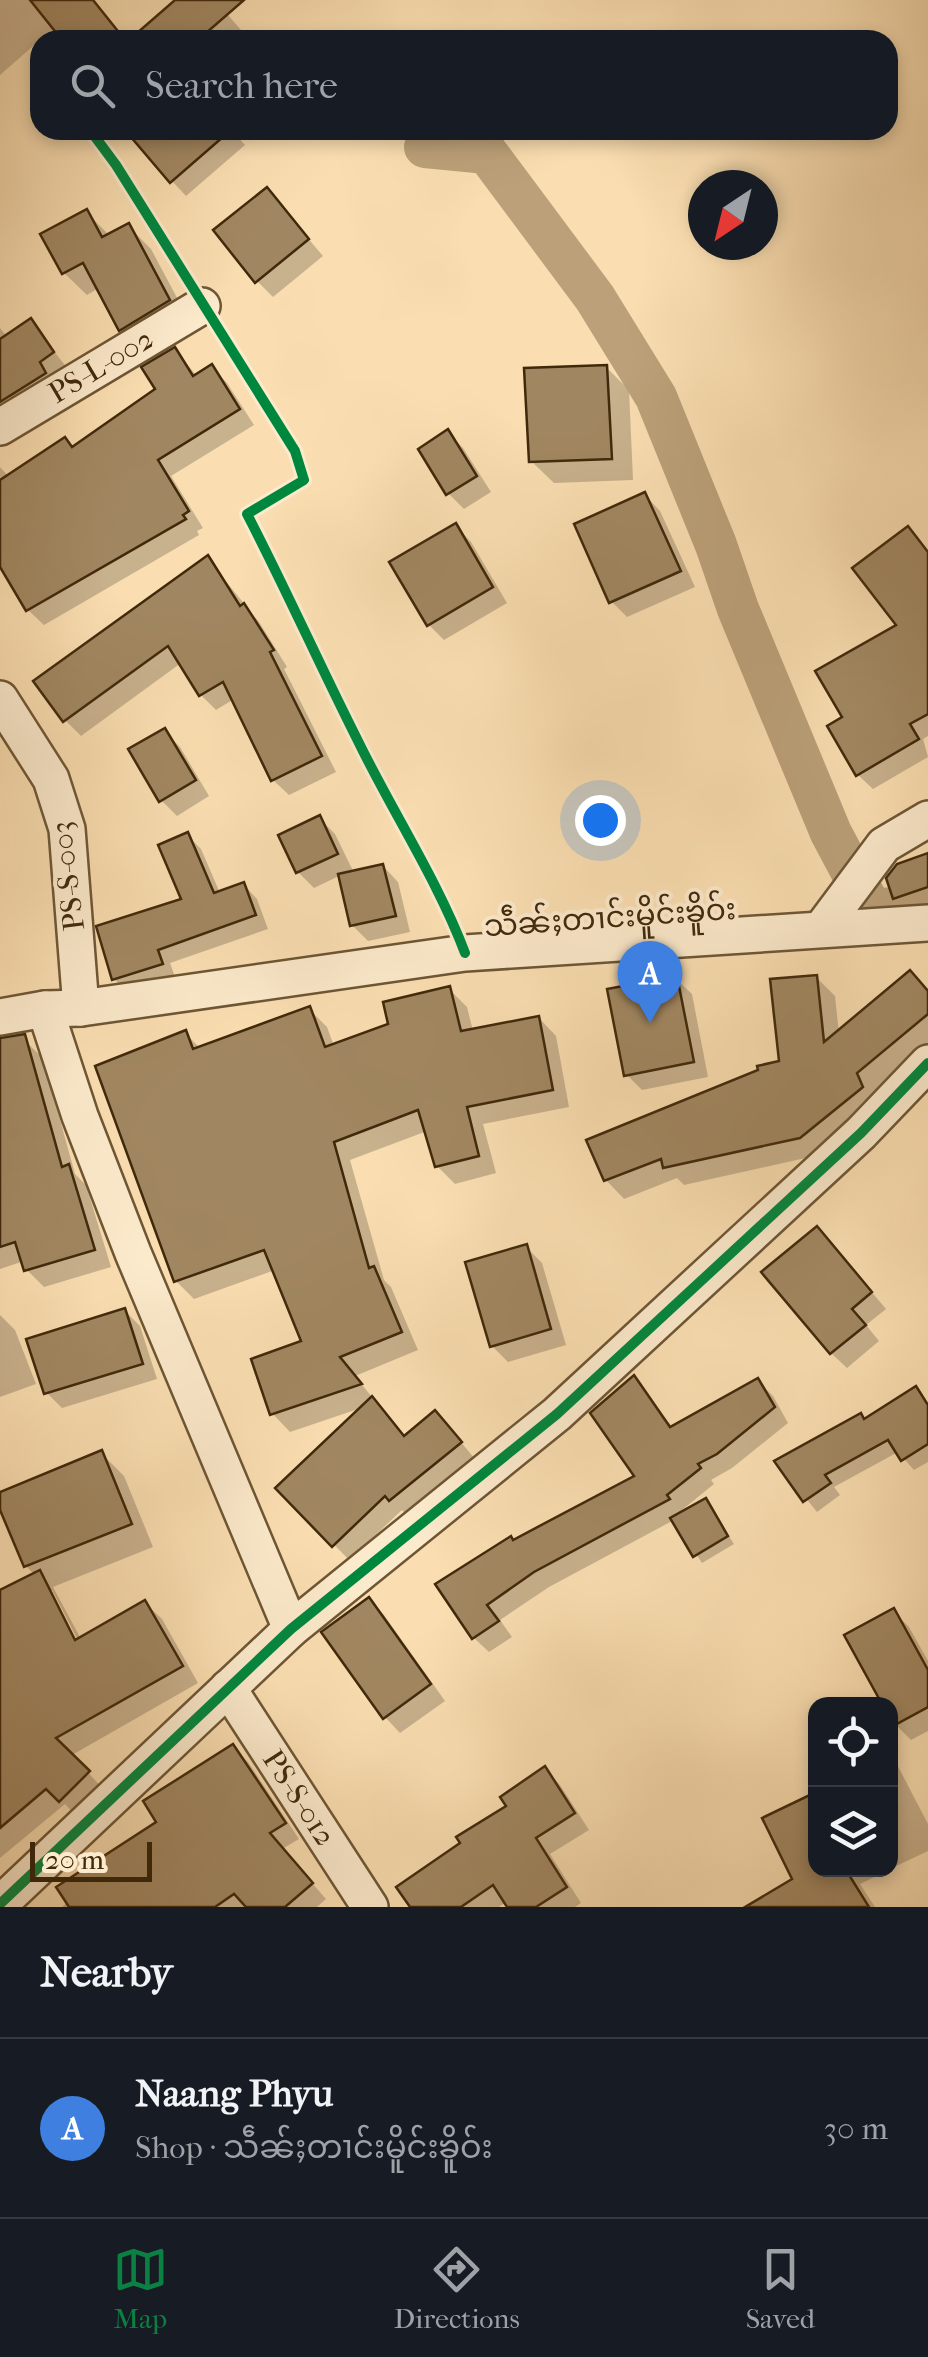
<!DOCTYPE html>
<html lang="en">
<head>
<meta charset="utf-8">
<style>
  :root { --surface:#171b24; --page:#242831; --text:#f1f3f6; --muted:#9ea1a6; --line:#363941; --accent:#0b8043 }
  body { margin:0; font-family:"IM FELL French Canon","Noto Sans Myanmar",serif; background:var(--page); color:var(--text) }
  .controls { position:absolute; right:30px; bottom:30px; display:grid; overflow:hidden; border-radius:20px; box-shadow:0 5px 15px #0003 }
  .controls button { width:90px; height:90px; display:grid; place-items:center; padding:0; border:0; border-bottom:2px solid var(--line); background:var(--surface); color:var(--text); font:50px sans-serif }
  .compass { position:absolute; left:688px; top:170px; width:90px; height:90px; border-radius:50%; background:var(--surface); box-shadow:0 5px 15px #0003; rotate:215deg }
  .scale { position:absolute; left:30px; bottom:25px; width:122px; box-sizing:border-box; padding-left:10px; border:5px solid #40290b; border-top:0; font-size:28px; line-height:35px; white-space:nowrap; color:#40290b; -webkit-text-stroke:8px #fceacc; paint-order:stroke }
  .you { position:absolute; left:600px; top:820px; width:35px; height:35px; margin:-25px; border:8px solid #fff; border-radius:50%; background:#1a73e8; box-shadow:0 0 0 15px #1a73e833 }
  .badge { display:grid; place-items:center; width:65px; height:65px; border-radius:50%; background:var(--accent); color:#fff; font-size:32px; font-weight:700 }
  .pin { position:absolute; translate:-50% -82px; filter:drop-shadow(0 2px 5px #0008) }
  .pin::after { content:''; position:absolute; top:52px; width:35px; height:30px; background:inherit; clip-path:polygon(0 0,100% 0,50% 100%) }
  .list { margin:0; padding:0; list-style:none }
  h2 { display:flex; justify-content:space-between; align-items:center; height:130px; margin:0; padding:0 40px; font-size:42px }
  h2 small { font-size:32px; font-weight:400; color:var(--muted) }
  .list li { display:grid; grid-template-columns:65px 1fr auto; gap:30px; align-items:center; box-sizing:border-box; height:180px; padding:0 40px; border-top:2px solid var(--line) }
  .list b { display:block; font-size:38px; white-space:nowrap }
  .list p { margin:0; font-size:32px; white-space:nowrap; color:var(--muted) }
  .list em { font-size:32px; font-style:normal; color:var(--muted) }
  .icon { flex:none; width:55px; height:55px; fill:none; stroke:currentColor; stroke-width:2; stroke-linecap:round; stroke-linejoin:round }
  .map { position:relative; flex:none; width:928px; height:1907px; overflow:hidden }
  .search { position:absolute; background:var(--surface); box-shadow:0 5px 15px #0003; left:30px; right:30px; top:30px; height:110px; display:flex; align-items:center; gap:25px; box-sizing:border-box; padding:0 35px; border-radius:30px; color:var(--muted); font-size:38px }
  .sheet { height:310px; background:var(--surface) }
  nav { display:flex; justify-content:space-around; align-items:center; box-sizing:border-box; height:140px; border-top:2px solid var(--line); background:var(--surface); font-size:28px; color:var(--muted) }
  nav a { display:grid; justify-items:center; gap:5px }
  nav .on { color:var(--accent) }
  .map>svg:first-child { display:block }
</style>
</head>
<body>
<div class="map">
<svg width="928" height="1907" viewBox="0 0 928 1907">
  <rect width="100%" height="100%" fill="#fadeb1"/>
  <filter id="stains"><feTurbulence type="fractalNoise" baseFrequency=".002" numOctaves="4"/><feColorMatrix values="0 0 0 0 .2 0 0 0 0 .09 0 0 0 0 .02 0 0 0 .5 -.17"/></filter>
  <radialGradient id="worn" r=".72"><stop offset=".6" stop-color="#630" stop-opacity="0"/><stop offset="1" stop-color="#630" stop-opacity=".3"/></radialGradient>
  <!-- shadow -->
  <g fill="#0003" fill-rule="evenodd">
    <path d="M0,0H94L125,40H65L57,30L40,40L0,75Z"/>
    <path d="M179,0H215L241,30L235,35L239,40H133Z"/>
    <path d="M147,130H235L233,132L245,145L186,196L172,181Z"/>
    <path d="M267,190L323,256L273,297L257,281Z"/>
    <path d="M86,212L110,236L128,226L151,249L191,324L144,352L121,329L99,288L87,295L64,273Z"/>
    <path d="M30,321L68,369L24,413L0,386V328L7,337Z"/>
    <path d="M175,350L197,376L212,367L227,383L254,425L171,476L203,528L197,531L199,535L44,625L28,610L0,562V467L9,477L65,440L74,449L158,390Z"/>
    <path d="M606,367L629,390L633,480L554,483L531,461Z"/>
    <path d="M448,433L463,448L491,492L464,509L448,493Z"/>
    <path d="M645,495L660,511L695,587L627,617L611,601Z"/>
    <path d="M455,526L471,542L507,603L444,640L429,625Z"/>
    <path d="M908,529L928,551V736L923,739L928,757L873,789L858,775L830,727L845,718L899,626Z"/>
    <path d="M207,558L259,622L287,667L284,669L336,772L289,795L273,780L234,699L216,710L201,695L181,663L81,736L65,720Z"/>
    <path d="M164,731L180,747L209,796L177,816L161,800Z"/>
    <path d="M319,818L335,834L354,873L383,866L398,882L410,932L368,941L352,925L341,875L314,888L298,872Z"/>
    <path d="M187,835L201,849L220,893L244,885L257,899L268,929L170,963L175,977L128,992L114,979L184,900Z"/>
    <path d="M928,855V908L911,914L896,898Z"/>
    <path d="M910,973L928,991V1048L874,1093L880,1106L819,1155L684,1185L677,1178L624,1199L606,1180L781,1063L816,977L835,996L839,1033Z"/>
    <path d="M676,979L692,994L708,1077L642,1090L626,1074Z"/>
    <path d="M449,989L467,1007L473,1031L539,1018L556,1036L569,1107L483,1124L496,1173L455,1184L437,1166L427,1131L350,1160L384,1280L391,1287L418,1350L355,1376L405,1438L450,1429L475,1459L406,1515L402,1510L349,1560L279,1488L364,1407L290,1432L273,1414L304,1342L275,1270L194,1299L176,1281L185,1033L201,1049L309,1009L327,1027L334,1046L391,1026Z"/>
    <path d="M25,1041L43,1058L75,1174L86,1185L111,1267L44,1287L27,1270L24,1261L0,1269V1048Z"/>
    <path d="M832,1245L886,1309L866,1325L879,1341L847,1368L831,1353Z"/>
    <path d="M526,1247L542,1263L566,1345L508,1362L492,1346Z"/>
    <path d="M125,1311L140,1326L157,1379L62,1408L46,1392Z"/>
    <path d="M0,1315L15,1330L36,1384L0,1397Z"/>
    <path d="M634,1378L673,1428L758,1381L773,1396L788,1423L732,1468L711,1480L714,1484L677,1514L679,1516L706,1501L734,1544L702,1563L674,1520L549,1587L500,1620L512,1637L489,1652L474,1638L439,1585L637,1477Z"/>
    <path d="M915,1389L928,1403V1462L914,1470L898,1452L834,1487L840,1495L817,1512L777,1462L865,1421Z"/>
    <path d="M101,1453L124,1476L153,1547L53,1587L81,1639L145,1603L162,1619L198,1683L72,1755L104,1790L77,1817L65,1804L0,1858V1593L35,1575L26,1566L0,1503V1494ZM47,1590H52L83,1650L79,1652Z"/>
    <path d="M369,1600L384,1615L445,1701L400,1733L385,1717Z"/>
    <path d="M893,1611L909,1627L928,1661V1731L911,1740L895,1724L890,1715V1704H884L847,1636Z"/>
    <path d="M233,1747L248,1762L299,1839L282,1849L326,1899L317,1907H62L159,1822Z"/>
    <path d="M890,1751L928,1824V1851L890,1869Z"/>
    <path d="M816,1760V1780L808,1764Z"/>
    <path d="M545,1769L560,1785L589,1830L550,1854L581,1903L575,1907H510L506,1902L499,1907H413Z"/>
    <path d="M816,1870H889L860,1884L875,1907H750Z"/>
  </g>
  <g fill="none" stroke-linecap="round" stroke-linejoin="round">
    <!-- canal -->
    <path stroke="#bba079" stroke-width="42" d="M425,147L487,153L595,298L656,397L716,545L738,609L831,833L872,910L928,905"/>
  </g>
  <!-- building -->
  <g fill="#a18761" stroke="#40290b" stroke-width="2.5">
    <path d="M30,0H93L125,40H62Z"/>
    <path d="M175,0H244L198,40H129Z"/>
    <path d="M125,130H231L170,183Z"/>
    <path d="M267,187L309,239L255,283L213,230Z"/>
    <path d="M87,209L102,237L129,223L170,300L119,331L83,263L62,274L40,234Z"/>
    <path d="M31,318L54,352L40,362L46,373L0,402V339Z"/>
    <path d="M175,347L193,376L212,364L240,409L158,460L189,511L183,515L186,519L26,611L0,567V480L65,437L72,447L155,389L141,367Z"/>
    <path d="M607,365L612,459L529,462L524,368Z"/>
    <path d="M448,429L477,476L446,495L418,449Z"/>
    <path d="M645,492L681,571L609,603L574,524Z"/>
    <path d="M456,523L493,587L427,626L389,562Z"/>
    <path d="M908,526L928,552V714L910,724L919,739L856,776L827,726L842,717L815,671L896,625L852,568Z"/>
    <path d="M208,555L240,606L244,603L274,650L270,652L322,756L271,781L223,682L199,696L168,646L63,722L33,681Z"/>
    <path d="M165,728L196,780L159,802L128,749Z"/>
    <path d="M320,815L338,854L296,873L278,835Z"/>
    <path d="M188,832L214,893L244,882L256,915L158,950L163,964L112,980L96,926L181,899L158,845Z"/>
    <path d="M928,853V887L893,899L886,878L897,864Z"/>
    <path d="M383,864L396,916L350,926L338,874Z"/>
    <path d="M910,970L928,991V1014L857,1073L863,1087L800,1138L663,1168L661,1159L604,1181L586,1140L758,1070L757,1066L779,1061L770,979L817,975L824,1042Z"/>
    <path d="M677,976L694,1062L624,1076L607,989Z"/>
    <path d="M450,986L461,1031L539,1016L553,1090L467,1107L479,1156L435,1167L418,1110L334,1142L369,1268L374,1266L402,1332L340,1357L362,1384L270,1415L251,1359L301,1341L264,1250L174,1282L95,1066L186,1030L193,1049L310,1006L325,1047L388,1024L383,1002Z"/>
    <path d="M25,1034L62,1167L69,1164L95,1250L24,1271L15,1242L0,1247V1038Z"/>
    <path d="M817,1226L872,1292L852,1309L866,1325L830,1354L761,1272Z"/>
    <path d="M527,1244L551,1329L490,1347L465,1262Z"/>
    <path d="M125,1308L143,1364L44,1394L26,1339Z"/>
    <path d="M634,1375L670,1427L758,1378L775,1407L717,1454L698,1464L701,1468L667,1495L670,1499L534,1572L487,1605L499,1621L472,1639L435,1584L511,1536L513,1540L634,1476L590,1413Z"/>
    <path d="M916,1386L928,1405V1444L901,1461L888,1440L825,1475L831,1483L803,1502L774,1461L861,1413L864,1419Z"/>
    <path d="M372,1396L404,1436L435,1410L462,1442L389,1501L385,1496L332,1547L275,1488Z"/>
    <path d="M102,1450L132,1524L24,1567L0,1510V1492Z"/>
    <path d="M706,1498L728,1536L693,1557L670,1518Z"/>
    <path d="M40,1570L75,1640L145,1600L183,1666L56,1738L90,1771L59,1802L46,1789L0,1828V1590Z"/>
    <path d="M369,1597L431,1684L383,1719L321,1632Z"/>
    <path d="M894,1608L928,1670V1707L893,1726L890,1704H882L844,1635Z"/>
    <path d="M233,1744L286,1823L270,1833L313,1883L285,1907H246L234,1894L215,1907H69L56,1887L156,1822L143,1801Z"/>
    <path d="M545,1766L575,1813L536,1838L567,1887L536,1907H507L493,1885L461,1907H410L396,1887L460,1843L456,1837L506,1806L500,1797Z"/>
    <path d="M816,1792V1870H846L869,1907H745L792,1879L762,1818Z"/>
  </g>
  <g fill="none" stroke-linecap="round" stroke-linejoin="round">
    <!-- street casing -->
    <g stroke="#6e5634" stroke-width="40">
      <g id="street">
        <path d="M0,427L202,306"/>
        <path d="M0,699L51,779L67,829L81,1008"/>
        <path d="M822,928L884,845L928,819"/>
        <path d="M45,1009L80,1116L133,1253L291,1629"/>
        <path d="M0,1017L45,1009L81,1008L465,953L928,923"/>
        <path d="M228,1688L370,1907"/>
        <path d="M0,1904L291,1629L557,1414L861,1133L928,1063"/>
      </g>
    </g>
    <!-- street -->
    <use href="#street" stroke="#fceacc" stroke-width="35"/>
    <!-- cycleway casing -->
    <g stroke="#fceacc" stroke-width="16">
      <g id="cycleway">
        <path d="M90,130L116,165L295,451L304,480L247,514C286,589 320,666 358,741C392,811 438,881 465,953"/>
        <path d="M0,1904L291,1629L557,1414L861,1133L928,1063"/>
      </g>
    </g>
    <!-- cycleway -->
    <use href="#cycleway" stroke="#00873e" stroke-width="10"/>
  </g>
  <g text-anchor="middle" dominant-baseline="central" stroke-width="8" stroke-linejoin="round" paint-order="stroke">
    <!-- street labels -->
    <g font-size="30" fill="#40290b" stroke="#fceacc">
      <text transform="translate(101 366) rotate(-31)">PS-L-002</text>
      <text transform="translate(68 876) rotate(-97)">PS-S-003</text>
      <text transform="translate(610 918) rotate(-4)">သဵၼ်ႈတၢင်းမိူင်းၶိူဝ်း</text>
      <text transform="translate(299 1798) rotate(57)">PS-S-012</text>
    </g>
  </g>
  <rect width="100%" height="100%" filter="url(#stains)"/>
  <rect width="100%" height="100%" fill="url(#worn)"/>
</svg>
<div class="controls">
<button><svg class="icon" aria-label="locate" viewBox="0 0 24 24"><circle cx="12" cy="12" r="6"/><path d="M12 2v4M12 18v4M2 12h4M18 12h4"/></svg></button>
<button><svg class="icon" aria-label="layers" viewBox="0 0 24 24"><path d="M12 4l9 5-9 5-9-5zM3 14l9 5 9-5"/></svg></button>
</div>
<svg class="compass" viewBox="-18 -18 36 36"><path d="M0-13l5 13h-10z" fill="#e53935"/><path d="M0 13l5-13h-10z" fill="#9ea1a6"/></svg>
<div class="scale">20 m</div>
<div class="you"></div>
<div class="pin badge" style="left:650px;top:1023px;background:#3f7fe0">A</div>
<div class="search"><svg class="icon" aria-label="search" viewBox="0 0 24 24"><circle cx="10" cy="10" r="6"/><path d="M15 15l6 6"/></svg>Search here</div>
</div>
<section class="sheet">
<h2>Nearby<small></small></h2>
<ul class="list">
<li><span class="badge" style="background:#3f7fe0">A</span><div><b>Naang Phyu</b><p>Shop · သဵၼ်ႈတၢင်းမိူင်းၶိူဝ်း</p></div><em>30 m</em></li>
</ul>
</section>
<nav>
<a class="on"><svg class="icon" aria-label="map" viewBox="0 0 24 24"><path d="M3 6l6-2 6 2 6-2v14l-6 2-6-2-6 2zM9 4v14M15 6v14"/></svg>Map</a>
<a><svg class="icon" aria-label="directions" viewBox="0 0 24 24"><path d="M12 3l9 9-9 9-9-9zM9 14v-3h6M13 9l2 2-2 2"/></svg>Directions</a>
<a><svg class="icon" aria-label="saved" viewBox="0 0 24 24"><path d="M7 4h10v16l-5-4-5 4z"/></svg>Saved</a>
</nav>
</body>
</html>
